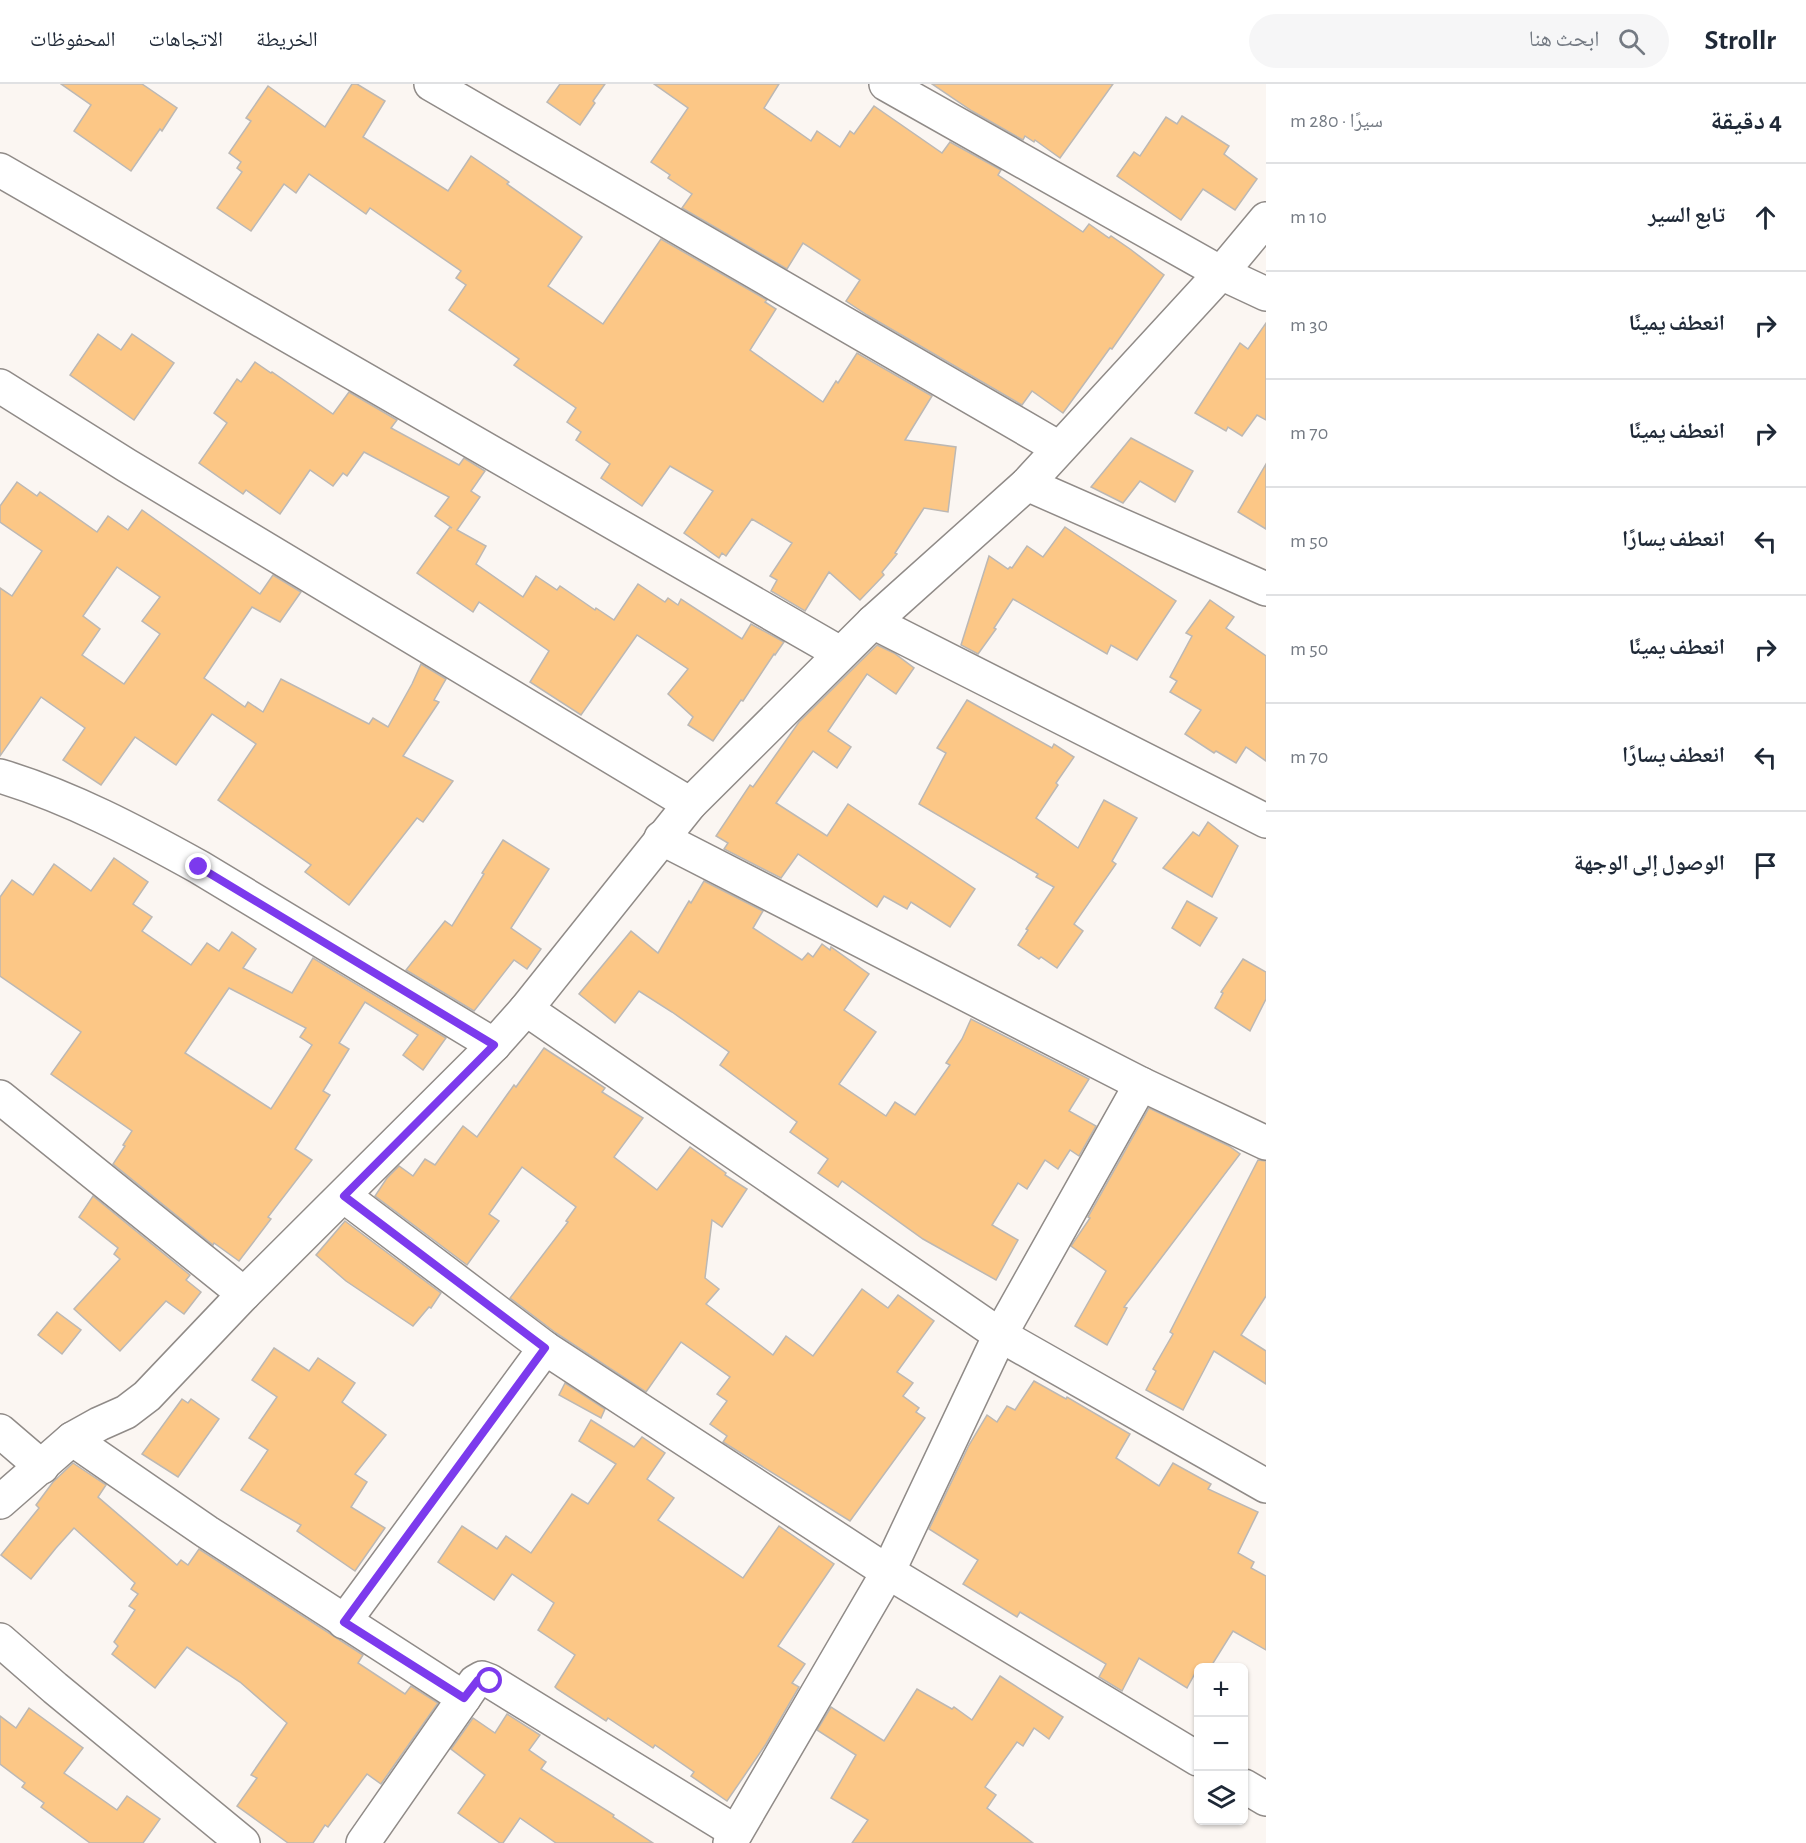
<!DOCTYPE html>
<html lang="ar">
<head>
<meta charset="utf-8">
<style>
  :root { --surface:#fff; --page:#f6f6f7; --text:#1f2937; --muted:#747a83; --line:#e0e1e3 }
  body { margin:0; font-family:"Alegreya Sans","Noto Naskh Arabic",sans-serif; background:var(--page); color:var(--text); direction:rtl }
  .controls { position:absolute; right:18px; bottom:18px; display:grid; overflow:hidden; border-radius:9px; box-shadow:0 2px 4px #0004 }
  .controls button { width:54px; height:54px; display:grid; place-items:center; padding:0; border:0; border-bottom:2px solid var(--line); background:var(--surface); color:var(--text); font:30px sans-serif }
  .stop { position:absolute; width:18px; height:18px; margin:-14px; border:4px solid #7c3aed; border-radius:50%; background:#fff }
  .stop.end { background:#7c3aed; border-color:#fff; box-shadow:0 2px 6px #0008 }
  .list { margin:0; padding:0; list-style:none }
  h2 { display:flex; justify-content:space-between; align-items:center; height:78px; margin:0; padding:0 24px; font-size:26px }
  h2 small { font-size:20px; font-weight:400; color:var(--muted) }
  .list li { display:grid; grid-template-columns:39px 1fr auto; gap:18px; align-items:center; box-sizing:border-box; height:108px; padding:0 24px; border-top:2px solid var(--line) }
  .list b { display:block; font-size:22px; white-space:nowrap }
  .list em { font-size:20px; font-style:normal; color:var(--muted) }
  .icon { flex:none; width:33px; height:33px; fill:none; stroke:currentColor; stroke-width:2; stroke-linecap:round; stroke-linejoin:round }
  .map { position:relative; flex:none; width:1266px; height:1759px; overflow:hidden; direction:ltr }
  header { display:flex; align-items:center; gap:36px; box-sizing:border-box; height:84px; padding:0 30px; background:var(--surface); border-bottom:2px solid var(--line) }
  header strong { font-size:28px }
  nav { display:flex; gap:33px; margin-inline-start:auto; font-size:21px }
  .search { width:420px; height:54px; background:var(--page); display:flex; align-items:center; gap:15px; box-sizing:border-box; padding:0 21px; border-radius:33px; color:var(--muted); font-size:22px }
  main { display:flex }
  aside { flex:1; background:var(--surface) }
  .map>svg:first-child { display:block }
</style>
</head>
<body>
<header>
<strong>Strollr</strong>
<div class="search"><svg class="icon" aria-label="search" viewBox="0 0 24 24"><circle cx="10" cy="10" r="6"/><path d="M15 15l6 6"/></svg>ابحث هنا</div>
<nav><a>الخريطة</a><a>الاتجاهات</a><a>المحفوظات</a></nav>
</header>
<main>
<aside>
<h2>4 دقيقة<small>سيرًا · 280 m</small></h2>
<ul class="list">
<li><svg class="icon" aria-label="ahead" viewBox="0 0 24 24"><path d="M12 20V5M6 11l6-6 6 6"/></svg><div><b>تابع السير</b></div><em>10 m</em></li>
<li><svg class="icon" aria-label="right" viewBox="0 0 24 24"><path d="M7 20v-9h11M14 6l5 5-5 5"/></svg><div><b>انعطف يمينًا</b></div><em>30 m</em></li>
<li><svg class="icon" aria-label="right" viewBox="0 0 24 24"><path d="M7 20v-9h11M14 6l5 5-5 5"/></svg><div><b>انعطف يمينًا</b></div><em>70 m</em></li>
<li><svg class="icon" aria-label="left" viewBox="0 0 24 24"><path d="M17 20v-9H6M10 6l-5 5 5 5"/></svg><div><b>انعطف يسارًا</b></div><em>50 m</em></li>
<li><svg class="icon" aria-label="right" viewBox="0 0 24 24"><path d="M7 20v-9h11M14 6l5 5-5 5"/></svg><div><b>انعطف يمينًا</b></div><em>50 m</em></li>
<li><svg class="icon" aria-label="left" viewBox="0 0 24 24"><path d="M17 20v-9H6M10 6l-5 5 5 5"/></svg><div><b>انعطف يسارًا</b></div><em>70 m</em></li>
<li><svg class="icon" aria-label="arrive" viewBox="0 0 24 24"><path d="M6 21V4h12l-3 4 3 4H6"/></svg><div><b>الوصول إلى الوجهة</b></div></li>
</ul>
</aside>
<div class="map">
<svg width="1266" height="1759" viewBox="0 0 1266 1759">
  <rect width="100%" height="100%" fill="#fbf6f2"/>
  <!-- building -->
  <g fill="#fcc786" stroke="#bcb8b4" stroke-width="1.5" fill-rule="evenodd">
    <path d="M61,0H142L177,24L162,47L160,45L131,87L74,47L91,21Z"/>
    <path d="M352,0H357L385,17L363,53L448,107L471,72L509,98L507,100L582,153L548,202L603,240L661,155L767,216L765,218L776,225L750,266L823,318L836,297L838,299L857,269L932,312L905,356L956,363L948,428L924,424L895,469L897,470L882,488L884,491L860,516L829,488L805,527L771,507L777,496L770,492L792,459L752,435L726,472L722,469L719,474L684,449L713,407L670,382L642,422L601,394L610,380L576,356L581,348L567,338L576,324L514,281L519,275L449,226L466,201L456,194L461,187L370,124L366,130L309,90L296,109L284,100L251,147L217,124L242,88L237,84L241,78L229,69L251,37L246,34L268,2L325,43Z"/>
    <path d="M560,0H605L593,17L595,19L580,41L547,18Z"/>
    <path d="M654,0H779L764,24L811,57L817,47L840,63L850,47L854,50L874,22L942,69L950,58L1001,86L998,91L1083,148L1089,140L1109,154L1111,152L1130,165L1164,191L1112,265L1110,264L1063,329L1032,307L1022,321L867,231L846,217L860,196L803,159L787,185L682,124L692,110L668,94L670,91L651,78L688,24Z"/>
    <path d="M932,0H1113L1060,74L1035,56L1034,58L1025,52L1023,56L972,27Z"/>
    <path d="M1182,32L1229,62L1224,70L1257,95L1235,126L1203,105L1181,136L1117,92L1134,68L1140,72L1166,33L1177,40Z"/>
    <path d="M1266,239V336L1257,331L1242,352L1228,343L1226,347L1195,329L1240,259L1248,265Z"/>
    <path d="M98,250L121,266L132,250L174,279L134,336L70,291Z"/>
    <path d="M255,278L271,289L272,288L333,330L349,308L397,336L391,344L459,381L464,374L485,387L471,407L480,413L457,446L486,462L476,480L523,513L536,492L557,506L560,502L595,526L596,524L614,536L638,500L665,518L668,514L678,521L681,515L742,555L751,540L784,558L775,571L774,570L743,617L741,616L713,657L688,641L693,633L668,610L688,585L637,551L581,631L530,598L549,567L479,518L473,528L417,489L450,443L452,444L435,432L449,413L364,368L347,392L343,389L333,402L310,386L280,430L246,406L243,410L199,379L227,339L214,329L237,295L241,298Z"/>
    <path d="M1131,354L1193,387L1175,418L1140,397L1123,419L1091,403Z"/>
    <path d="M1266,380V445L1238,428Z"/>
    <path d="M17,398L37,412L40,408L97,448L108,432L128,446L142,426L260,510L273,491L301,508L280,538L252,523L204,594L245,623L248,618L263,628L281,595L369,640L373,634L388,643L412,600L421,580L446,595L434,616L439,618L403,672L453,697L423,738L417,734L349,821L305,788L311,781L218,716L256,660L212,630L176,681L135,653L101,701L63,676L85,644L41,613L0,672V504L12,512L42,467L0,438V422ZM117,483L160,513L142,537L160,550L124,600L82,571L100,545L83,532Z"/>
    <path d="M1065,443L1176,517L1137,576L1111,561L1107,570L1013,515L994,544L996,545L978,570L961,561L989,472L1008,485L1010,483L1012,484L1027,462L1043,473Z"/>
    <path d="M1210,516L1234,533L1226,544L1266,572V677L1246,663L1236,679L1216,667L1214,669L1185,650L1201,626L1170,608L1177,597L1170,593L1192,552L1186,549Z"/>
    <path d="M877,561L894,569L914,584L896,610L867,590L828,647L851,663L837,684L813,667L776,719L827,752L848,720L975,805L950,843L911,818L907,825L884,812L877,823L798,770L781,794L724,765L728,759L716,752L750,701L753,703L799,638Z"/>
    <path d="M967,616L1052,664L1054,660L1074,673L1056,699L1058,701L1036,734L1078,764L1104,716L1137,734L1112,777L1116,780L1074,840L1083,847L1057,884L1041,873L1039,875L1018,861L1028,846L1026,845L1054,803L1036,793L1038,790L919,720L946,669L937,664Z"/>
    <path d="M1208,738L1238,762L1212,813L1163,784L1193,748L1199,752Z"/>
    <path d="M503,756L549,785L511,844L541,865L527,885L514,876L474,927L406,886L445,837L452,842L484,790L482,789Z"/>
    <path d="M114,774L148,798L133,820L152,833L142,847L191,881L207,859L219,867L232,848L256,865L243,884L292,909L313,874L446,954L423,986L403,971L418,951L365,918L339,959L349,965L323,1007L330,1011L295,1065L312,1076L268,1133L271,1135L239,1177L214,1159L213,1161L113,1080L125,1062L123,1061L132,1047L51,990L81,948L0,892V813L12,796L33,811L54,780L91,807ZM229,904L306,944L300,953L312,961L271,1025L185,969Z"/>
    <path d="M704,797L763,827L753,844L802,876L808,869L813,873L822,860L830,866L831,863L869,890L844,926L876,948L839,1000L886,1032L895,1018L915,1031L950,981L946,979L962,955L971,935L1089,995L1069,1027L1096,1042L1079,1072L1070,1066L1058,1085L1045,1076L1027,1105L1018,1099L992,1141L1018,1156L996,1196L923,1155L842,1097L838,1103L818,1089L828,1075L790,1048L797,1038L720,981L729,968L672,928L639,907L615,939L579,910L631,847L658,869L689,817L691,819Z"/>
    <path d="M1187,817L1217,834L1200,862L1172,844Z"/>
    <path d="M1243,875L1266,888V915L1250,947L1215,924L1223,909L1221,908Z"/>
    <path d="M544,964L605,1004L602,1008L643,1034L614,1073L657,1106L690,1063L726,1089L725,1091L747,1105L722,1143L712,1136L705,1194L719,1205L706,1220L773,1271L786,1252L813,1272L862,1205L888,1224L898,1211L934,1237L897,1288L913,1299L903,1312L919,1324L916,1328L925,1334L850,1437L723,1358L727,1352L710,1340L727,1317L717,1310L730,1293L681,1258L646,1308L556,1249L510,1214L568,1138L566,1137L576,1123L522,1083L489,1130L499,1137L467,1181L375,1112L387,1094L399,1082L413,1092L425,1075L435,1081L463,1042L477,1053L514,1001L516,1003Z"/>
    <path d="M1149,1024L1229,1062L1240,1070L1124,1223L1127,1224L1107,1261L1075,1242L1106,1187L1071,1162L1090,1134L1088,1133Z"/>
    <path d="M1258,1076L1266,1077V1212L1241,1251L1266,1267V1300L1214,1267L1183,1326L1146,1306L1156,1287L1153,1285L1173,1250L1170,1248Z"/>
    <path d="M93,1112L190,1191L186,1196L201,1208L184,1230L166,1217L120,1267L74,1225L120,1175L114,1170L118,1164L79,1133Z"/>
    <path d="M345,1137L441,1209L431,1224L429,1223L413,1242L346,1197L316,1171Z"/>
    <path d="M57,1228L81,1246L62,1270L38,1251Z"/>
    <path d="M274,1264L309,1287L318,1274L355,1299L342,1318L386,1351L355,1390L367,1398L351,1423L385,1444L355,1487L297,1447L301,1441L241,1406L268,1366L249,1354L277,1313L252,1296Z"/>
    <path d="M1034,1297L1066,1315L1067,1313L1130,1350L1116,1374L1159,1402L1173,1379L1211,1400L1208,1405L1258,1428L1238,1469L1254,1478L1251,1484L1266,1492V1566L1233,1547L1210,1584H1198L1187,1604L1139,1574L1122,1607L1099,1593L1106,1580L1020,1528L1017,1533L963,1500L978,1476L929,1445L969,1361L987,1331L997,1338L1007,1322L1015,1326Z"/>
    <path d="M565,1299L605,1325L601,1334L559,1311Z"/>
    <path d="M182,1315L188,1319L191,1315L219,1335L178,1393L142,1370Z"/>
    <path d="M591,1336L634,1363L642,1353L665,1369L647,1395L674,1414L658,1436L743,1494L779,1442L834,1480L778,1562L805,1580L792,1599L799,1603L766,1660L727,1717L691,1692L694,1688L655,1661L653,1664L608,1634L606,1637L557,1605L555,1603L575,1571L538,1546L554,1519L512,1490L494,1516L438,1478L462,1442L497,1465L506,1452L531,1469L572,1410L588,1420L616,1380L579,1357Z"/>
    <path d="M73,1379L106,1401L98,1413L177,1481L181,1476L188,1481L199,1465L363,1571L358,1579L405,1610L411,1602L438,1619L381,1700L367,1690L328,1743L325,1741L313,1759H288L237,1722L257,1694L251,1691L287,1639L240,1598L187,1563L155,1604L112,1570L118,1562L114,1558L135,1526L129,1522L138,1510L131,1505L135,1499L74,1444L56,1464L31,1495L1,1471L39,1424L36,1421L53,1398Z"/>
    <path d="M1000,1592L1063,1633L1049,1655L1034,1644L1023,1662L1017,1658L985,1703L996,1711L987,1724L1033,1759H852L868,1736L831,1714L856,1671L817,1646L831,1623L884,1657L917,1605L952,1625L954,1623L972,1636Z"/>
    <path d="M29,1624L83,1664L64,1689L117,1726L127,1712L160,1735L143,1759H90L41,1723L44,1719L22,1703L25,1699L0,1680V1632L16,1644Z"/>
    <path d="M507,1630L540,1651L529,1666L546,1678L541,1685L614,1731L613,1733L653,1759H556L520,1734L503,1759H500L458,1729L485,1691L451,1665L473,1634L495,1649Z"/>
  </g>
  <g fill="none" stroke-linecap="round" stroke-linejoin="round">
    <!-- minor casing -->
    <g stroke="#908b88" stroke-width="36">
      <g id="minor">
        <path d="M431,0L1059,364"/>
        <path d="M886,0L1221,189L1266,210"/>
        <path d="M0,86L840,569"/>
        <path d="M0,302L126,381L690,720"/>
        <path d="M1027,400L1266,505"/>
        <path d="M873,538L1266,737"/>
        <path d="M0,692C70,713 136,748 199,783L494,961"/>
        <path d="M661,754L1141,1000L1266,1059"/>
        <path d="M526,925L1000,1251L1266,1402"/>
        <path d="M0,1013L244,1210"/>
        <path d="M344,1112L545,1264L888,1488L1198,1675"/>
        <path d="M0,1347L42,1383"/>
        <path d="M72,1355L207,1448L464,1614"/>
        <path d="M0,1418L72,1355L99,1340L126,1328L147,1312L244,1210L494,961L526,925L690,720L873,538L1027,400L1221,189L1266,135"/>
        <path d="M344,1538L545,1264"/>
        <path d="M0,1556L55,1604L243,1759"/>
        <path d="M1244,1702L1266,1715"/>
        <path d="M363,1759L464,1614L475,1598L482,1594L490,1597L736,1748"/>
        <path d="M730,1759L888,1488L1000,1251L1141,1000"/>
      </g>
    </g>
    <!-- minor -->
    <use href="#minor" stroke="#fff" stroke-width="33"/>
  </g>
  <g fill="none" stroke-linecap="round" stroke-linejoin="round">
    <!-- route -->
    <path stroke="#7c3aed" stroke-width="8" d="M199,783L494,961L344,1112L545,1264L344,1538L464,1614L478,1596L485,1594L490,1597"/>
  </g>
</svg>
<div class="controls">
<button>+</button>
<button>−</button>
<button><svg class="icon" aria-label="layers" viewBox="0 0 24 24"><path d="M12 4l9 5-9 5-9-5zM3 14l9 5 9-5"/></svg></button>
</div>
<div class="stop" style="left:490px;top:1597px"></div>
<div class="stop end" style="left:199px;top:783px"></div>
</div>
</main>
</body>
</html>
